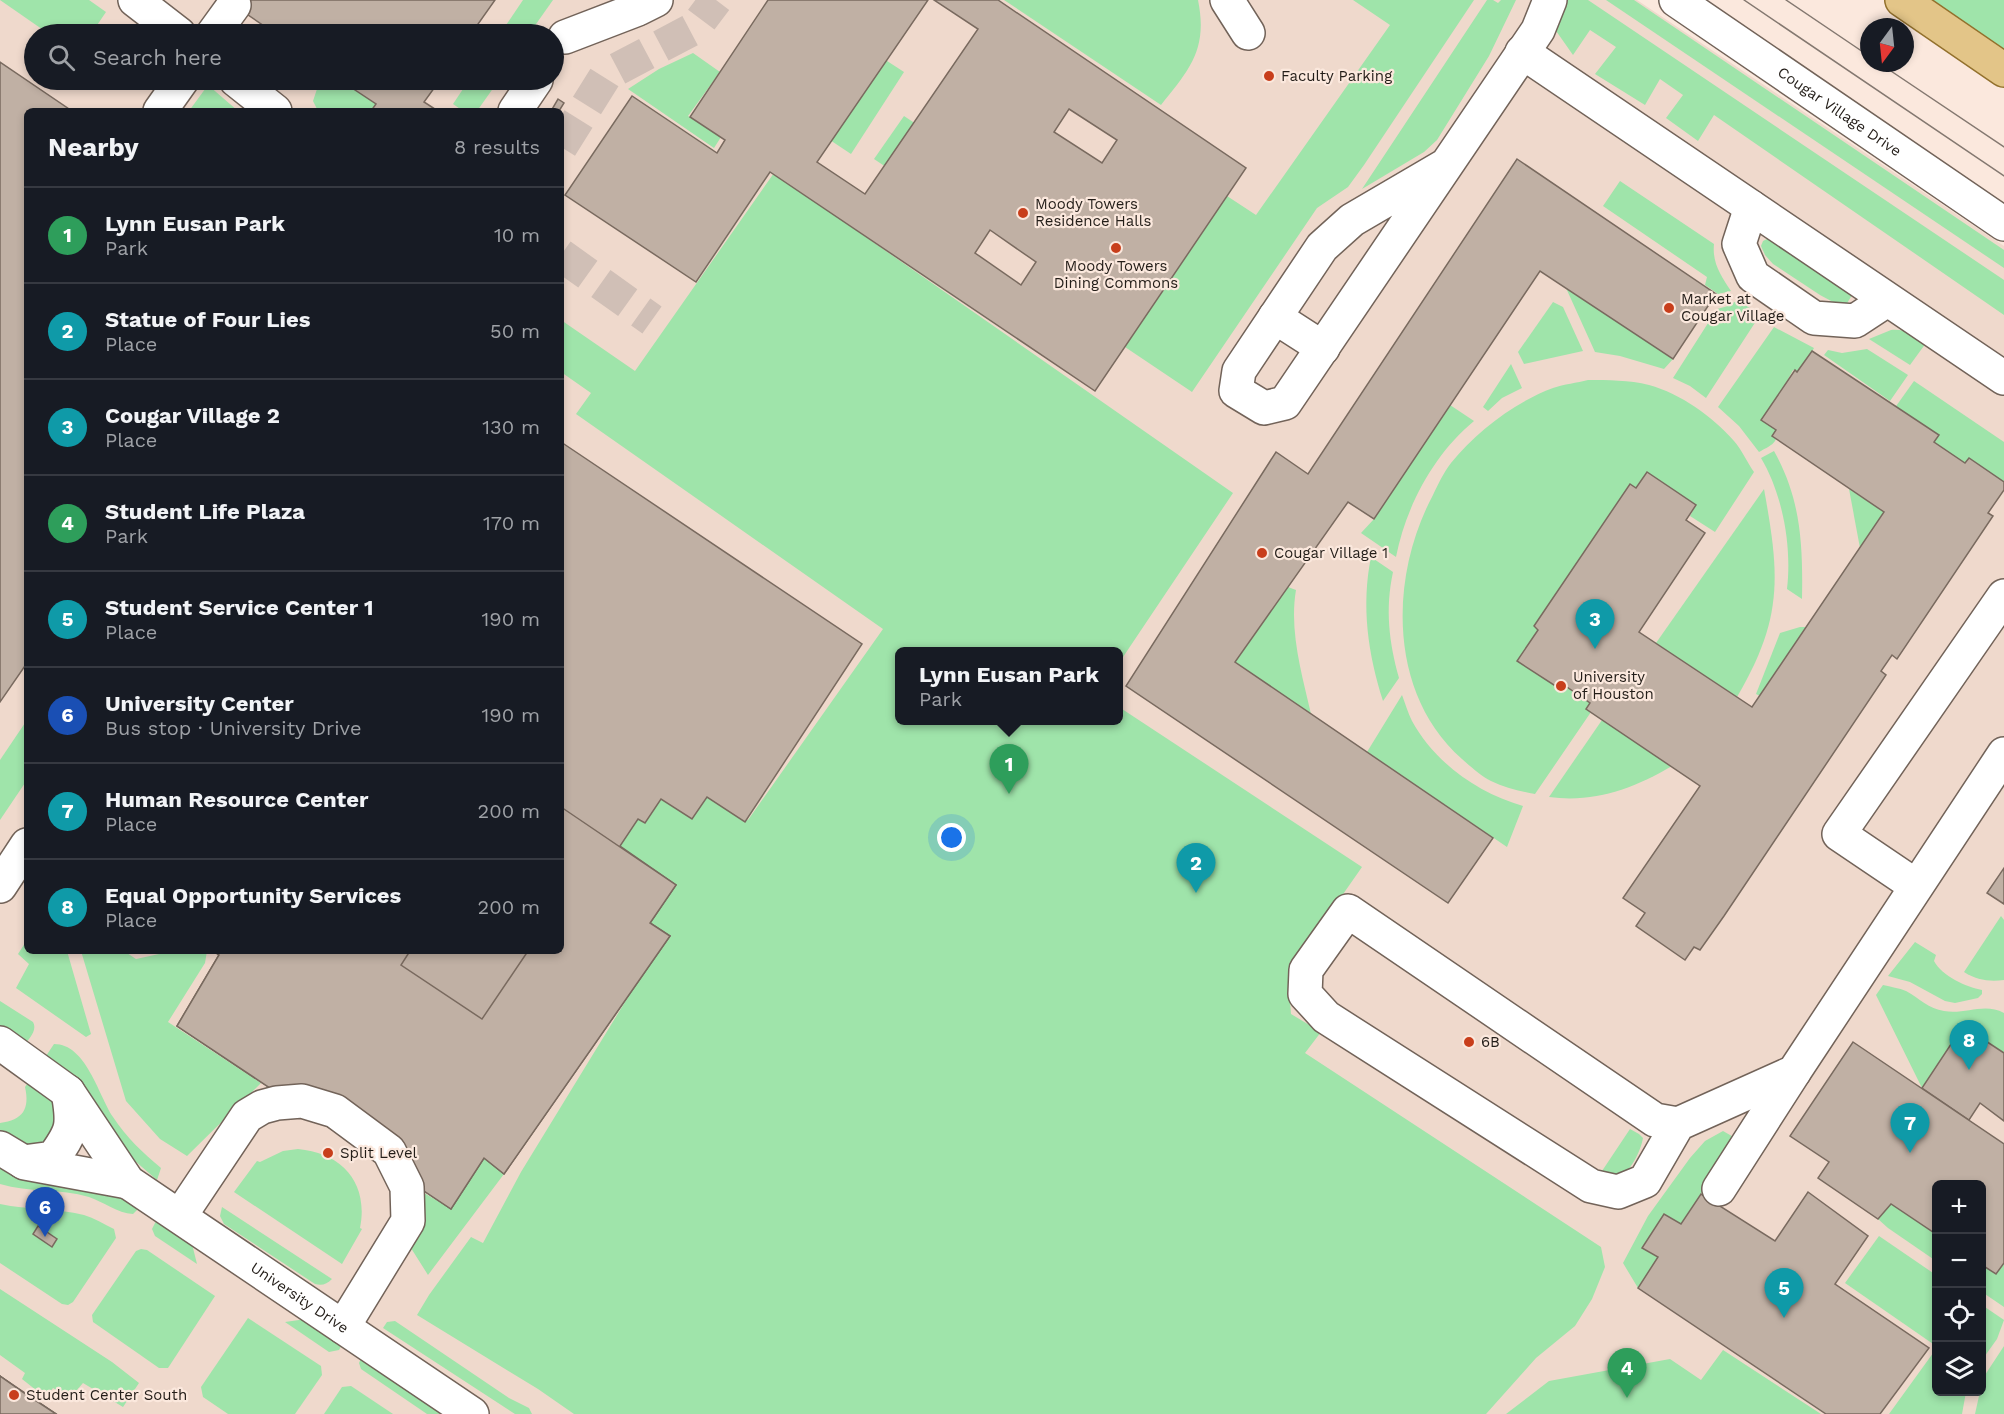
<!DOCTYPE html>
<html lang="en">
<head>
<meta charset="utf-8">
<style>
  :root { --surface:#171b24; --page:#242831; --text:#f1f3f6; --muted:#9ea1a6; --line:#363941; --accent:#7c3aed }
  body { margin:0; font-family:"Work Sans",sans-serif; background:var(--page); color:var(--text) }
  .controls { position:absolute; right:18px; bottom:18px; display:grid; overflow:hidden; border-radius:9px; box-shadow:0 3px 9px #0003 }
  .controls button { width:54px; height:54px; display:grid; place-items:center; padding:0; border:0; border-bottom:2px solid var(--line); background:var(--surface); color:var(--text); font:30px sans-serif }
  .compass { position:absolute; left:1860px; top:18px; width:54px; height:54px; border-radius:50%; background:var(--surface); box-shadow:0 3px 9px #0003; rotate:195deg }
  .you { position:absolute; left:952px; top:838px; width:21px; height:21px; margin:-15px; border:4px solid #fff; border-radius:50%; background:#1a73e8; box-shadow:0 0 0 9px #1a73e833 }
  .badge { display:grid; place-items:center; width:39px; height:39px; border-radius:50%; background:var(--accent); color:#fff; font-size:20px; font-weight:700 }
  .pin { position:absolute; translate:-50% -50px; filter:drop-shadow(0 2px 3px #0008) }
  .pin::after { content:''; position:absolute; top:32px; width:21px; height:18px; background:inherit; clip-path:polygon(0 0,100% 0,50% 100%) }
  .popup { position:absolute; left:895px; top:647px; width:228px; height:78px; box-sizing:border-box; display:grid; place-content:center; border-radius:9px; background:var(--surface); filter:drop-shadow(0 2px 4px #0005); font-size:20px; white-space:nowrap; color:var(--muted) }
  .popup b { font-size:22px; color:var(--text) }
  .popup::after { content:''; position:absolute; left:50%; top:100%; margin-left:-12px; border:12px solid transparent; border-top-color:var(--surface) }
  .list { margin:0; padding:0; list-style:none }
  h2 { display:flex; justify-content:space-between; align-items:center; height:78px; margin:0; padding:0 24px; font-size:26px }
  h2 small { font-size:20px; font-weight:400; color:var(--muted) }
  .list li { display:grid; grid-template-columns:39px 1fr auto; gap:18px; align-items:center; box-sizing:border-box; height:96px; padding:0 24px; border-top:2px solid var(--line) }
  .list b { display:block; font-size:22px; white-space:nowrap }
  .list p { margin:0; font-size:20px; white-space:nowrap; color:var(--muted) }
  .list em { font-size:20px; font-style:normal; color:var(--muted) }
  .icon { flex:none; width:33px; height:33px; fill:none; stroke:currentColor; stroke-width:2; stroke-linecap:round; stroke-linejoin:round }
  .map { position:relative; flex:none; width:2004px; height:1414px; overflow:hidden }
  .search { position:absolute; background:var(--surface); box-shadow:0 3px 9px #0003; left:24px; top:24px; width:540px; height:66px; display:flex; align-items:center; gap:15px; box-sizing:border-box; padding:0 21px; border-radius:33px; color:var(--muted); font-size:22px }
  .panel { position:absolute; background:var(--surface); box-shadow:0 3px 9px #0003; left:24px; top:108px; width:540px; height:846px; border-radius:9px }
  .map>svg:first-child { display:block }
</style>
</head>
<body>
<div class="map">
<svg width="2004" height="1414" viewBox="0 0 2004 1414">
  <rect width="100%" height="100%" fill="#fbe8dd"/>
  <!-- education -->
  <path fill="#efd9cc" fill-rule="evenodd" d="M0,0H1637L2004,246V1414H0ZM34,34H554V80H34ZM27,111H561V951H27ZM900,652H1118V720H900ZM1936,1184H1982V1392H1936Z"/>
  <!-- green -->
  <g fill="#9fe4aa">
    <path d="M0,0H89L106,12L91,34H49Z"/>
    <path d="M523,0H553L529,34H500Z"/>
    <path d="M1004,0H1198C1208,49 1190,69 1161,105Z"/>
    <path d="M1353,0H1474L1364,165L1348,187L1317,208L1192,392L1125,347L1227,196L1256,215L1390,25Z"/>
    <path d="M1487,0H1493L1498,3L1501,0H1516L1489,56L1437,140L1424,152L1362,189Z"/>
    <path d="M1557,0H1588L2004,280V315L1714,115L1698,141L1666,118L1683,95L1660,79L1645,105L1595,74L1616,47L1590,30L1573,55L1554,28Z"/>
    <path d="M1606,0H1634L2004,250V268Z"/>
    <path d="M1927,0H2004V51Z"/>
    <path d="M693,53L720,72L688,116L721,137L714,148L628,89L659,69Z"/>
    <path d="M884,59L904,72L851,154L830,140Z"/>
    <path d="M323,80H343L378,102L371,111H318L313,101L317,89Z"/>
    <path d="M469,80H499L477,111H463L453,104Z"/>
    <path d="M208,85L238,111H189Z"/>
    <path d="M904,116L916,124L886,167L874,159Z"/>
    <path d="M774,173L1233,493L1119,663L1118,652H900V720H1118L1119,707L1362,867L1288,973L1291,1014L1321,1032L1305,1053L1601,1247L1605,1267L1592,1299L1575,1326L1536,1358L1486,1414H574L538,1389L417,1315L429,1295L471,1237L483,1243L521,1172L666,935L647,921L611,843L662,794L694,816L710,793L748,820L883,629L576,414L591,393L561,372V320L635,371Z"/>
    <path d="M1620,181L1714,244C1712,263 1721,276 1731,291L1718,294L1705,285L1707,277L1603,206Z"/>
    <path d="M1769,238L1852,295L1846,305L1833,302L1820,295L1773,264L1765,255L1761,246L1763,241Z"/>
    <path d="M1566,288L1673,359L1664,369L1620,356L1595,352Z"/>
    <path d="M1738,300L1760,315L1706,398L1690,386L1673,378L1717,309L1728,306Z"/>
    <path d="M1553,302L1563,307L1583,351L1524,364L1518,352Z"/>
    <path d="M1774,327L1814,348L1800,373L1793,370L1765,422L1777,429C1778,444 1771,445 1759,452L1739,426L1718,407Z"/>
    <path d="M1891,330C1906,329 1914,334 1926,343L1910,365L1869,339Z"/>
    <path d="M1867,349L1908,375L1890,401L1824,355L1828,350L1842,353Z"/>
    <path d="M1511,364L1522,388L1502,398L1488,411L1483,407Z"/>
    <path d="M1588,380C1608,380 1629,380 1649,385C1681,394 1712,416 1734,441C1742,450 1747,462 1754,472L1715,532L1690,516L1696,505L1647,472L1636,488L1630,484L1534,626L1538,630L1518,661L1557,687L1561,683L1590,703L1586,709L1591,712L1535,794C1520,791 1505,788 1491,781C1481,776 1471,767 1462,759C1388,694 1389,577 1433,495C1438,484 1444,472 1451,463C1476,432 1515,402 1553,388C1564,384 1577,383 1588,380Z"/>
    <path d="M1914,381L2004,442V483L1963,465L1930,441L1894,409Z"/>
    <path d="M1450,405L1474,421C1434,454 1406,506 1396,557L1361,533L1374,519Z"/>
    <path d="M1774,451C1801,499 1803,545 1802,599L1787,589C1792,547 1783,495 1761,458Z"/>
    <path d="M1764,489C1780,577 1783,618 1737,697L1656,643Z"/>
    <path d="M1849,489L1884,512L1860,548Z"/>
    <path d="M1371,557L1393,572C1385,609 1389,642 1399,678L1383,701C1368,654 1361,606 1371,557Z"/>
    <path d="M1288,587L1296,590C1289,631 1302,674 1311,714L1235,662Z"/>
    <path d="M1800,627H1806L1760,696L1756,694L1780,633Z"/>
    <path d="M1402,695C1405,703 1408,713 1412,721C1435,763 1478,793 1523,806L1507,847L1367,752Z"/>
    <path d="M27,720V780L0,820V760Z"/>
    <path d="M1602,720L1672,766C1633,789 1594,803 1549,797Z"/>
    <path d="M2001,916L2004,920V980C1989,982 1977,980 1964,972Z"/>
    <path d="M27,940V951H67L91,1034L86,1037L16,988L29,964L18,954Z"/>
    <path d="M1915,942L1936,955L1934,961C1942,976 1966,987 1982,990V994L1978,998L1955,1003L1945,1001L1910,982L1888,976Z"/>
    <path d="M81,951H124L136,959L173,951H207L205,963L168,1022L261,1083L187,1156L160,1139L126,1101Z"/>
    <path d="M1883,985C1891,987 1899,988 1906,991C1919,998 1929,1009 1944,1011C1965,1015 1984,1002 2004,1013V1053L1963,1026L1922,1088L1876,995Z"/>
    <path d="M0,1001L33,1022C38,1031 28,1040 22,1048L0,1034Z"/>
    <path d="M54,1044C86,1044 98,1094 113,1117C126,1137 143,1153 161,1168L157,1180L135,1161L42,1062Z"/>
    <path d="M31,1078L50,1094L61,1116L44,1143L27,1144L0,1135V1123C23,1120 30,1109 25,1087Z"/>
    <path d="M1630,1129L1639,1134L1643,1138C1641,1150 1633,1166 1624,1174C1620,1177 1614,1178 1610,1179L1600,1174Z"/>
    <path d="M1723,1131L1737,1139L1681,1224L1664,1214L1642,1248L1658,1257L1638,1288L1623,1263L1648,1216L1690,1158L1705,1141Z"/>
    <path d="M298,1149C342,1153 369,1183 360,1228L362,1229L342,1264L234,1192L257,1161L260,1162L283,1151Z"/>
    <path d="M0,1158L116,1195L139,1208L133,1214C117,1213 104,1202 89,1197C60,1188 29,1193 0,1184Z"/>
    <path d="M484,1158L504,1174L428,1275L404,1237L412,1186L450,1208Z"/>
    <path d="M0,1204C28,1210 56,1208 84,1215C94,1218 104,1224 114,1229L116,1238L73,1302L68,1305L62,1304L0,1263Z"/>
    <path d="M1891,1204L1936,1234V1261L1888,1228L1878,1219Z"/>
    <path d="M222,1207L332,1279C327,1284 322,1286 315,1284L224,1224L220,1216Z"/>
    <path d="M157,1219L192,1244L197,1264L155,1236L152,1229Z"/>
    <path d="M1879,1236L1936,1275V1346L1845,1283Z"/>
    <path d="M141,1249L147,1250L215,1296L168,1368H159L93,1322L92,1315L136,1251Z"/>
    <path d="M2004,1263V1307L1982,1292V1265L1996,1274Z"/>
    <path d="M0,1289L112,1362L139,1383L123,1407L83,1383L70,1398L53,1388L46,1398L22,1379L25,1373L0,1355Z"/>
    <path d="M1982,1305L2004,1320L1997,1339L1982,1360Z"/>
    <path d="M248,1318L321,1366L322,1375L295,1414H228L203,1397L201,1387Z"/>
    <path d="M306,1319L343,1343L339,1350L329,1352L285,1322Z"/>
    <path d="M395,1321L509,1398L529,1408L532,1414H515L383,1328L387,1322Z"/>
    <path d="M2004,1346V1414H1975L1983,1378Z"/>
    <path d="M1936,1349V1392H1966L1962,1414H1889Z"/>
    <path d="M1723,1350L1821,1414H1506L1549,1381L1670,1359L1701,1380Z"/>
    <path d="M362,1356L450,1414H427L361,1369L359,1363Z"/>
    <path d="M351,1386L393,1414H324L342,1387Z"/>
  </g>
  <!-- building -->
  <g fill="#c0b0a4" stroke="#796a5f" stroke-width="1.5" fill-rule="evenodd">
    <path d="M226,0H495L471,34H276Z"/>
    <path d="M768,0H928L817,162L865,194L978,29L934,0H998L1246,168L1095,391L770,172L696,282L565,195L632,96L717,153L725,140L690,117ZM1069,109L1117,140L1102,163L1054,132ZM990,230L1036,262L1021,285L975,253Z"/>
    <path d="M0,62L72,111H27V663L0,702Z"/>
    <path d="M340,80H440L424,102L438,111H371L376,104Z"/>
    <path d="M558,99L564,103L559,111H551Z"/>
    <path d="M1517,159L1716,294L1673,359L1540,271L1374,519L1348,502L1235,662L1493,838L1448,903L1126,686L1276,452L1308,474Z"/>
    <path d="M1812,351L1939,435L1934,442L1965,463L1969,458L2004,482V490L1988,513L1993,516L1897,659L1892,655L1881,671L1886,675L1724,916L1700,950L1694,947L1685,960L1636,926L1645,913L1623,898L1700,786L1586,709L1590,703L1561,683L1557,687L1517,661L1538,630L1534,626L1630,484L1636,488L1647,472L1696,505L1686,520L1705,533L1639,632L1752,707L1884,512L1772,436L1776,430L1761,420L1795,370L1797,372Z"/>
    <path d="M561,442L862,644L745,822L707,797L692,819L661,799L645,823L638,819L620,846L676,885L650,923L670,936L504,1174L484,1158L451,1209L177,1026L219,955L213,951H561Z"/>
    <path d="M561,807L676,885L650,923L670,936L504,1174L484,1158L451,1209L177,1026L219,955L213,951H410L401,965L482,1019L528,951H561Z"/>
    <path d="M2004,868V904L1987,893Z"/>
    <path d="M1963,1026L2004,1053V1121L1980,1103L1969,1120L1922,1088Z"/>
    <path d="M1853,1042L2004,1144V1263L1996,1274L1982,1265V1184H1936V1234L1891,1204L1878,1219L1818,1178L1829,1162L1790,1136Z"/>
    <path d="M1808,1192L1868,1236L1835,1284L1929,1348L1880,1414H1826L1638,1288L1658,1257L1642,1248L1664,1214L1681,1224L1701,1194L1775,1241Z"/>
    <path d="M38,1226L57,1239L52,1247L33,1234Z"/>
    <path d="M0,1376L56,1414H0Z"/>
    <path d="M0,1376L17,1388L56,1414H0Z"/>
    <path d="M0,1376L24,1393L56,1414H0Z"/>
  </g>
  <g fill="none" stroke-linecap="round" stroke-linejoin="round">
    <!-- minor-tunnel -->
    <g stroke="#d0bfb6" stroke-width="33" stroke-dasharray="33 16" stroke-linecap="butt">
      <path d="M561,147L606,75L695,28L716,0"/>
      <path d="M561,255L652,320"/>
    </g>
    <!-- minor casing -->
    <g stroke="#726359" stroke-width="36">
      <g id="minor">
        <path d="M135,0L179,34"/>
        <path d="M1227,0L1248,33"/>
        <path id="s1" d="M1676,0L2004,224"/>
        <path d="M213,34L234,5"/>
        <path d="M565,37L638,9L656,0"/>
        <path d="M1522,52L2004,378"/>
        <path d="M236,80L275,111"/>
        <path d="M160,111L182,80"/>
        <path d="M515,111L536,80"/>
        <path d="M1446,165L1352,220L1322,247L1239,371L1236,391L1264,408L1285,403L1538,30L1550,0"/>
        <path d="M1751,207L1739,244L1753,276L1814,318L1855,321L1887,300"/>
        <path d="M1275,317L1323,348"/>
        <path d="M0,886L27,845"/>
        <path d="M1916,886L1839,834L2004,596"/>
        <path id="s2" d="M0,1043L68,1092L128,1182L472,1414"/>
        <path d="M1678,1124L1645,1181L1618,1192L1591,1186L1326,1017L1305,994L1306,970L1348,911L1655,1120L1678,1124L1794,1072L2004,754"/>
        <path d="M0,1148L25,1163L128,1182"/>
        <path d="M23,1162L53,1158C73,1131 74,1125 68,1092"/>
        <path d="M1719,1189L1794,1072"/>
        <path d="M180,1216L247,1116L262,1107L277,1103L302,1101L335,1111L389,1151L407,1187L408,1221L343,1327"/>
      </g>
    </g>
    <!-- major casing -->
    <g stroke="#93712d" stroke-width="36">
      <path id="major" d="M1902,0L2004,70"/>
    </g>
    <!-- minor -->
    <use href="#minor" stroke="#fff" stroke-width="33"/>
    <!-- major -->
    <use href="#major" stroke="#e3c588" stroke-width="33"/>
    <!-- tram -->
    <g stroke="#847870" stroke-width="1.5">
      <path d="M1744,0L2004,176"/>
      <path d="M1786,0L1869,56"/>
      <path d="M1879,63L2004,147"/>
    </g>
  </g>
  <!-- markers -->
  <g fill="#c83e1b" stroke="#fbe8dd" stroke-width="2">
    <circle cx="1269" cy="76" r="6"/>
    <circle cx="1023" cy="213" r="6"/>
    <circle cx="1116" cy="248" r="6"/>
    <circle cx="1669" cy="308" r="6"/>
    <circle cx="1262" cy="553" r="6"/>
    <circle cx="1561" cy="686" r="6"/>
    <circle cx="1469" cy="1042" r="6"/>
    <circle cx="328" cy="1153" r="6"/>
    <circle cx="14" cy="1395" r="6"/>
  </g>
  <g text-anchor="middle" dominant-baseline="central" stroke-width="4.5" stroke-linejoin="round" paint-order="stroke">
    <!-- poi labels -->
    <g font-size="15" fill="#231d18" stroke="#fbe8dd" text-anchor="start">
      <text x="1281" y="76">Faculty Parking</text>
      <text x="1035" y="204">Moody Towers<tspan x="1035" dy="17">Residence Halls</tspan></text>
      <text x="1116" y="266" text-anchor="middle">Moody Towers<tspan x="1116" dy="17">Dining Commons</tspan></text>
      <text x="1681" y="299">Market at<tspan x="1681" dy="17">Cougar Village</tspan></text>
      <text x="1274" y="553">Cougar Village 1</text>
      <text x="1573" y="677">University<tspan x="1573" dy="17">of Houston</tspan></text>
      <text x="1481" y="1042">6B</text>
      <text x="340" y="1153">Split Level</text>
      <text x="26" y="1395">Student Center South</text>
    </g>
    <!-- street labels -->
    <g font-size="15" fill="#231d18" stroke="#fbe8dd">
      <text stroke="none"><textPath href="#s1" startOffset="198">Cougar Village Drive</textPath></text>
      <text stroke="none"><textPath href="#s2" startOffset="399">University Drive</textPath></text>
    </g>
  </g>
</svg>
<div class="controls">
<button>+</button>
<button>−</button>
<button><svg class="icon" aria-label="locate" viewBox="0 0 24 24"><circle cx="12" cy="12" r="6"/><path d="M12 2v4M12 18v4M2 12h4M18 12h4"/></svg></button>
<button><svg class="icon" aria-label="layers" viewBox="0 0 24 24"><path d="M12 4l9 5-9 5-9-5zM3 14l9 5 9-5"/></svg></button>
</div>
<svg class="compass" viewBox="-18 -18 36 36"><path d="M0-13l5 13h-10z" fill="#e53935"/><path d="M0 13l5-13h-10z" fill="#9ea1a6"/></svg>
<div class="you"></div>
<div class="pin badge" style="left:1009px;top:794px;background:#2e9e5b">1</div>
<div class="popup"><b>Lynn Eusan Park</b>Park</div>
<div class="pin badge" style="left:1196px;top:893px;background:#0f9aa8">2</div>
<div class="pin badge" style="left:1595px;top:649px;background:#0f9aa8">3</div>
<div class="pin badge" style="left:1627px;top:1398px;background:#2e9e5b">4</div>
<div class="pin badge" style="left:1784px;top:1318px;background:#0f9aa8">5</div>
<div class="pin badge" style="left:45px;top:1237px;background:#1a4fb4">6</div>
<div class="pin badge" style="left:1910px;top:1153px;background:#0f9aa8">7</div>
<div class="pin badge" style="left:1969px;top:1070px;background:#0f9aa8">8</div>
<div class="search"><svg class="icon" aria-label="search" viewBox="0 0 24 24"><circle cx="10" cy="10" r="6"/><path d="M15 15l6 6"/></svg>Search here</div>
<section class="panel">
<h2>Nearby<small>8 results</small></h2>
<ul class="list">
<li><span class="badge" style="background:#2e9e5b">1</span><div><b>Lynn Eusan Park</b><p>Park</p></div><em>10 m</em></li>
<li><span class="badge" style="background:#0f9aa8">2</span><div><b>Statue of Four Lies</b><p>Place</p></div><em>50 m</em></li>
<li><span class="badge" style="background:#0f9aa8">3</span><div><b>Cougar Village 2</b><p>Place</p></div><em>130 m</em></li>
<li><span class="badge" style="background:#2e9e5b">4</span><div><b>Student Life Plaza</b><p>Park</p></div><em>170 m</em></li>
<li><span class="badge" style="background:#0f9aa8">5</span><div><b>Student Service Center 1</b><p>Place</p></div><em>190 m</em></li>
<li><span class="badge" style="background:#1a4fb4">6</span><div><b>University Center</b><p>Bus stop · University Drive</p></div><em>190 m</em></li>
<li><span class="badge" style="background:#0f9aa8">7</span><div><b>Human Resource Center</b><p>Place</p></div><em>200 m</em></li>
<li><span class="badge" style="background:#0f9aa8">8</span><div><b>Equal Opportunity Services</b><p>Place</p></div><em>200 m</em></li>
</ul>
</section>
</div>
</body>
</html>
